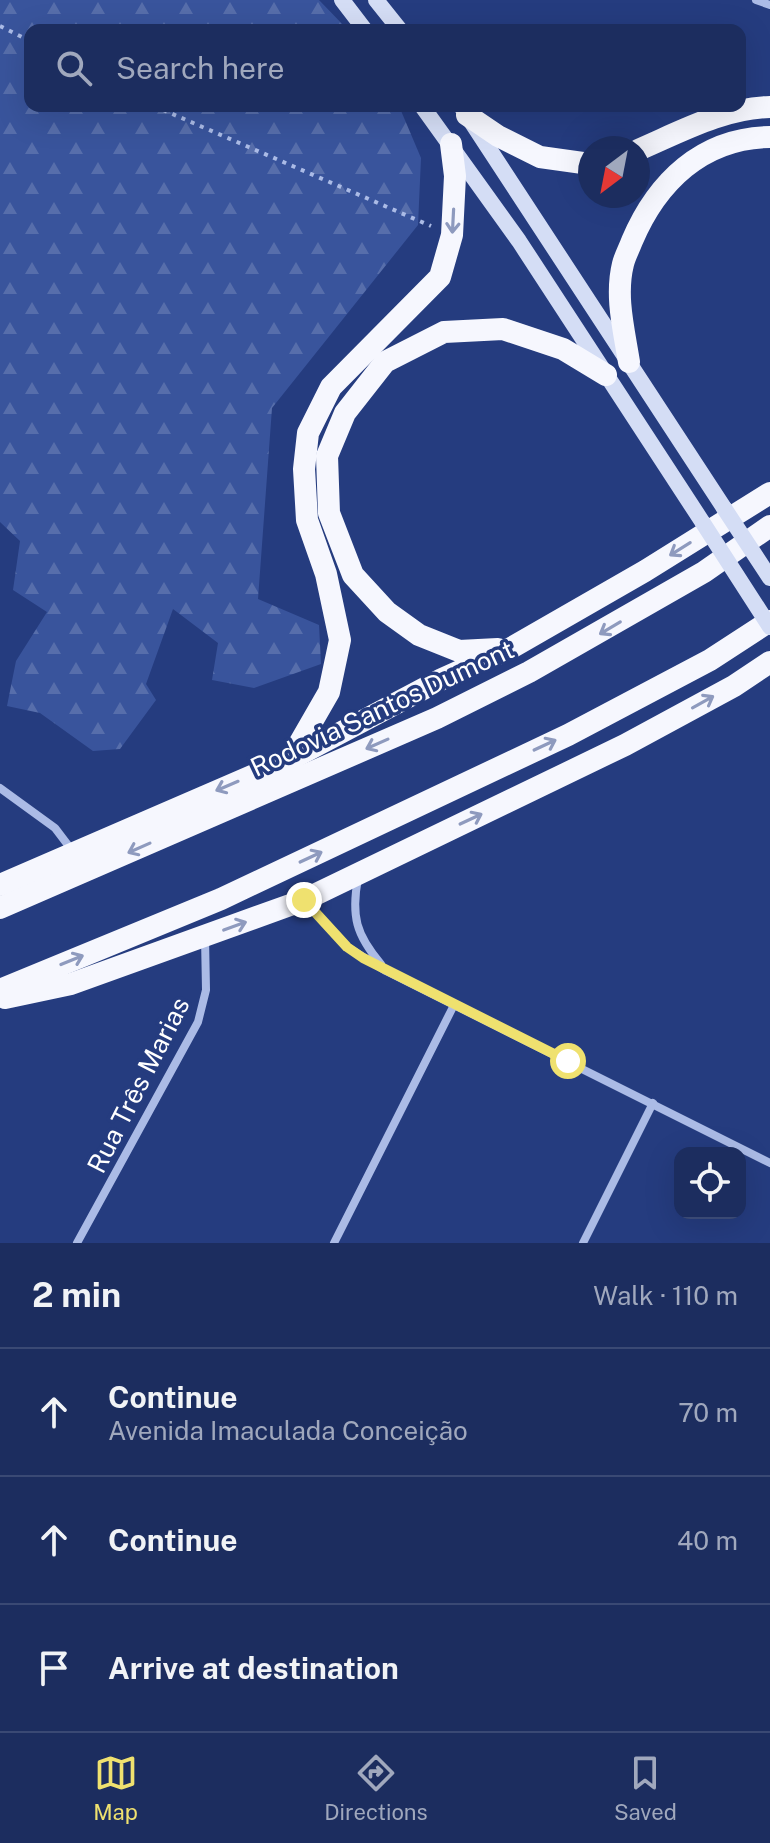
<!DOCTYPE html>
<html lang="en">
<head>
<meta charset="utf-8">
<style>
  :root { --surface:#1c2d5f; --page:#253565; --text:#f1f3f6; --muted:#a0a8bd; --line:#3a4974; --accent:#efe16f }
  body { margin:0; font-family:"Public Sans",sans-serif; background:var(--page); color:var(--text) }
  .controls { position:absolute; right:24px; bottom:24px; display:grid; overflow:hidden; border-radius:16px; box-shadow:0 8px 32px #0002 }
  .controls button { width:72px; height:72px; display:grid; place-items:center; padding:0; border:0; border-bottom:2px solid var(--line); background:var(--surface); color:var(--text); font:40px sans-serif }
  .compass { position:absolute; left:578px; top:136px; width:72px; height:72px; border-radius:50%; background:var(--surface); box-shadow:0 8px 32px #0002; rotate:212deg }
  .stop { position:absolute; width:24px; height:24px; margin:-18px; border:6px solid #efe16f; border-radius:50%; background:#fff }
  .stop.end { background:#efe16f; border-color:#fff; box-shadow:0 2px 8px #0008 }
  .list { margin:0; padding:0; list-style:none }
  h2 { display:flex; justify-content:space-between; align-items:center; height:104px; margin:0; padding:0 32px; font-size:34px }
  h2 small { font-size:26px; font-weight:400; color:var(--muted) }
  .list li { display:grid; grid-template-columns:52px 1fr auto; gap:24px; align-items:center; box-sizing:border-box; height:128px; padding:0 32px; border-top:2px solid var(--line) }
  .list b { display:block; font-size:30px; white-space:nowrap }
  .list p { margin:0; font-size:26px; white-space:nowrap; color:var(--muted) }
  .list em { font-size:26px; font-style:normal; color:var(--muted) }
  .icon { flex:none; width:44px; height:44px; fill:none; stroke:currentColor; stroke-width:2; stroke-linecap:round; stroke-linejoin:round }
  .map { position:relative; flex:none; width:770px; height:1243px; overflow:hidden }
  .search { position:absolute; background:var(--surface); box-shadow:0 8px 32px #0002; left:24px; right:24px; top:24px; height:88px; display:flex; align-items:center; gap:20px; box-sizing:border-box; padding:0 28px; border-radius:16px; color:var(--muted); font-size:30px }
  .sheet { height:488px; background:var(--surface) }
  nav { display:flex; justify-content:space-around; align-items:center; box-sizing:border-box; height:112px; border-top:2px solid var(--line); background:var(--surface); font-size:22px; color:var(--muted) }
  nav a { display:grid; justify-items:center; gap:4px }
  nav .on { color:var(--accent) }
  .map>svg:first-child { display:block }
</style>
</head>
<body>
<div class="map">
<svg width="770" height="1243" viewBox="0 0 770 1243">
  <defs>
    <pattern id="forest-firs" width="22" height="20" patternUnits="userSpaceOnUse" patternTransform="scale(2)"><rect width="22" height="20" fill="#39549c"/><path d="M5 1l3.5 6h-7zM16 11l3.5 6h-7z" fill="#576eab"/></pattern>
  </defs>
  <rect width="100%" height="100%" fill="#253c7f"/>
  <!-- forest -->
  <path fill="url(#forest-firs)" d="M0,0H319L348,30H30V106H399L421,158L418,225L272,408L258,599L319,625L321,664L254,688L212,680L218,643L173,609L146,684L156,700L120,749L93,751L40,713L7,706L16,661L47,612L13,590L20,541L0,522Z"/>
  <g fill="none" stroke-linecap="round" stroke-linejoin="round">
    <!-- path -->
    <g stroke="#abbbe6" stroke-width="4" stroke-dasharray="4 6" stroke-linecap="butt">
      <path d="M0,26L30,41"/>
      <path d="M154,106L431,226"/>
    </g>
    <!-- minor -->
    <g stroke="#abbbe6" stroke-width="8">
      <path d="M756,0L770,5"/>
      <path d="M0,788L55,828L74,853"/>
      <path d="M358,878C351,916 356,935 381,964"/>
      <path d="M305,901L347,947L386,971L770,1163"/>
      <path d="M77,1243L198,1022L206,990L205,937"/>
      <path d="M334,1243L454,1005"/>
      <path d="M583,1243L653,1103"/>
    </g>
    <!-- secondary -->
    <g stroke="#d4ddf5" stroke-width="16">
      <path d="M342,0L365,30"/>
      <path d="M376,0L400,30"/>
      <path d="M422,106L519,241L703,523"/>
      <path d="M461,106L724,508"/>
    </g>
    <!-- trunk -->
    <g stroke="#f6f7fe" stroke-width="22">
      <path d="M467,115L498,136L540,157L590,164"/>
      <path d="M638,150C680,132 723,108 770,107"/>
      <path d="M629,362C624,330 615,296 623,264C625,256 629,249 632,241C657,182 702,138 770,137"/>
      <path d="M498,649L459,651L419,635L387,612L353,575L329,513L327,456L345,413L385,362L444,332L503,329L563,349L606,375"/>
      <path d="M291,758L329,692L340,640L326,574L307,520L304,469L308,433L331,387L440,277L452,235L455,176L451,144"/>
      <path d="M0,885L291,759L442,679L511,648L645,571L770,493"/>
      <path d="M0,908L437,718L529,672L704,572L770,526"/>
      <path d="M0,990L221,899L568,735L710,660L770,621"/>
      <path d="M5,998L71,984L304,900L625,745L734,686L770,662"/>
    </g>
    <!-- secondary-bridge -->
    <g stroke="#d4ddf5" stroke-width="16">
      <path d="M724,508L770,578"/>
      <path d="M703,523L770,627"/>
    </g>
  </g>
  <!-- one-way arrows -->
  <defs><path id="oneway-shaft" d="M-6 0H5M1.5-3L5.5 0L1.5 3" fill="none" stroke-width="1.6" stroke-linecap="round" stroke-linejoin="round" transform="scale(2)"/></defs>
  <g stroke="#8e9abe">
    <use href="#oneway-shaft" transform="translate(453 221) rotate(93)"/>
    <use href="#oneway-shaft" transform="translate(680 549) rotate(148)"/>
    <use href="#oneway-shaft" transform="translate(610 628) rotate(149)"/>
    <use href="#oneway-shaft" transform="translate(703 702) rotate(-29)"/>
    <use href="#oneway-shaft" transform="translate(377 744) rotate(156)"/>
    <use href="#oneway-shaft" transform="translate(545 745) rotate(-25)"/>
    <use href="#oneway-shaft" transform="translate(227 786) rotate(157)"/>
    <use href="#oneway-shaft" transform="translate(471 819) rotate(-25)"/>
    <use href="#oneway-shaft" transform="translate(139 848) rotate(156)"/>
    <use href="#oneway-shaft" transform="translate(311 857) rotate(-25)"/>
    <use href="#oneway-shaft" transform="translate(235 926) rotate(-20)"/>
    <use href="#oneway-shaft" transform="translate(72 960) rotate(-22)"/>
  </g>
  <g fill="none" stroke-linecap="round" stroke-linejoin="round">
    <!-- route -->
    <path stroke="#efe16f" stroke-width="10" d="M304,900L347,947L363,958L568,1061"/>
  </g>
  <g text-anchor="middle" dominant-baseline="central" stroke-width="7" stroke-linejoin="round" paint-order="stroke">
    <!-- street labels -->
    <g font-size="26" fill="#fff" stroke="#253c7f">
      <text transform="translate(382 708) rotate(-25)">Rodovia Santos Dumont</text>
      <text transform="translate(138 1085) rotate(-63)">Rua Três Marias</text>
    </g>
  </g>
</svg>
<div class="controls">
<button><svg class="icon" aria-label="locate" viewBox="0 0 24 24"><circle cx="12" cy="12" r="6"/><path d="M12 2v4M12 18v4M2 12h4M18 12h4"/></svg></button>
</div>
<svg class="compass" viewBox="-18 -18 36 36"><path d="M0-13l5 13h-10z" fill="#e53935"/><path d="M0 13l5-13h-10z" fill="#a0a8bd"/></svg>
<div class="stop" style="left:568px;top:1061px"></div>
<div class="stop end" style="left:304px;top:900px"></div>
<div class="search"><svg class="icon" aria-label="search" viewBox="0 0 24 24"><circle cx="10" cy="10" r="6"/><path d="M15 15l6 6"/></svg>Search here</div>
</div>
<section class="sheet">
<h2>2 min<small>Walk · 110 m</small></h2>
<ul class="list">
<li><svg class="icon" aria-label="ahead" viewBox="0 0 24 24"><path d="M12 20V5M6 11l6-6 6 6"/></svg><div><b>Continue</b><p>Avenida Imaculada Conceição</p></div><em>70 m</em></li>
<li><svg class="icon" aria-label="ahead" viewBox="0 0 24 24"><path d="M12 20V5M6 11l6-6 6 6"/></svg><div><b>Continue</b></div><em>40 m</em></li>
<li><svg class="icon" aria-label="arrive" viewBox="0 0 24 24"><path d="M6 21V4h12l-3 4 3 4H6"/></svg><div><b>Arrive at destination</b></div></li>
</ul>
</section>
<nav>
<a class="on"><svg class="icon" aria-label="map" viewBox="0 0 24 24"><path d="M3 6l6-2 6 2 6-2v14l-6 2-6-2-6 2zM9 4v14M15 6v14"/></svg>Map</a>
<a><svg class="icon" aria-label="directions" viewBox="0 0 24 24"><path d="M12 3l9 9-9 9-9-9zM9 14v-3h6M13 9l2 2-2 2"/></svg>Directions</a>
<a><svg class="icon" aria-label="saved" viewBox="0 0 24 24"><path d="M7 4h10v16l-5-4-5 4z"/></svg>Saved</a>
</nav>
</body>
</html>
